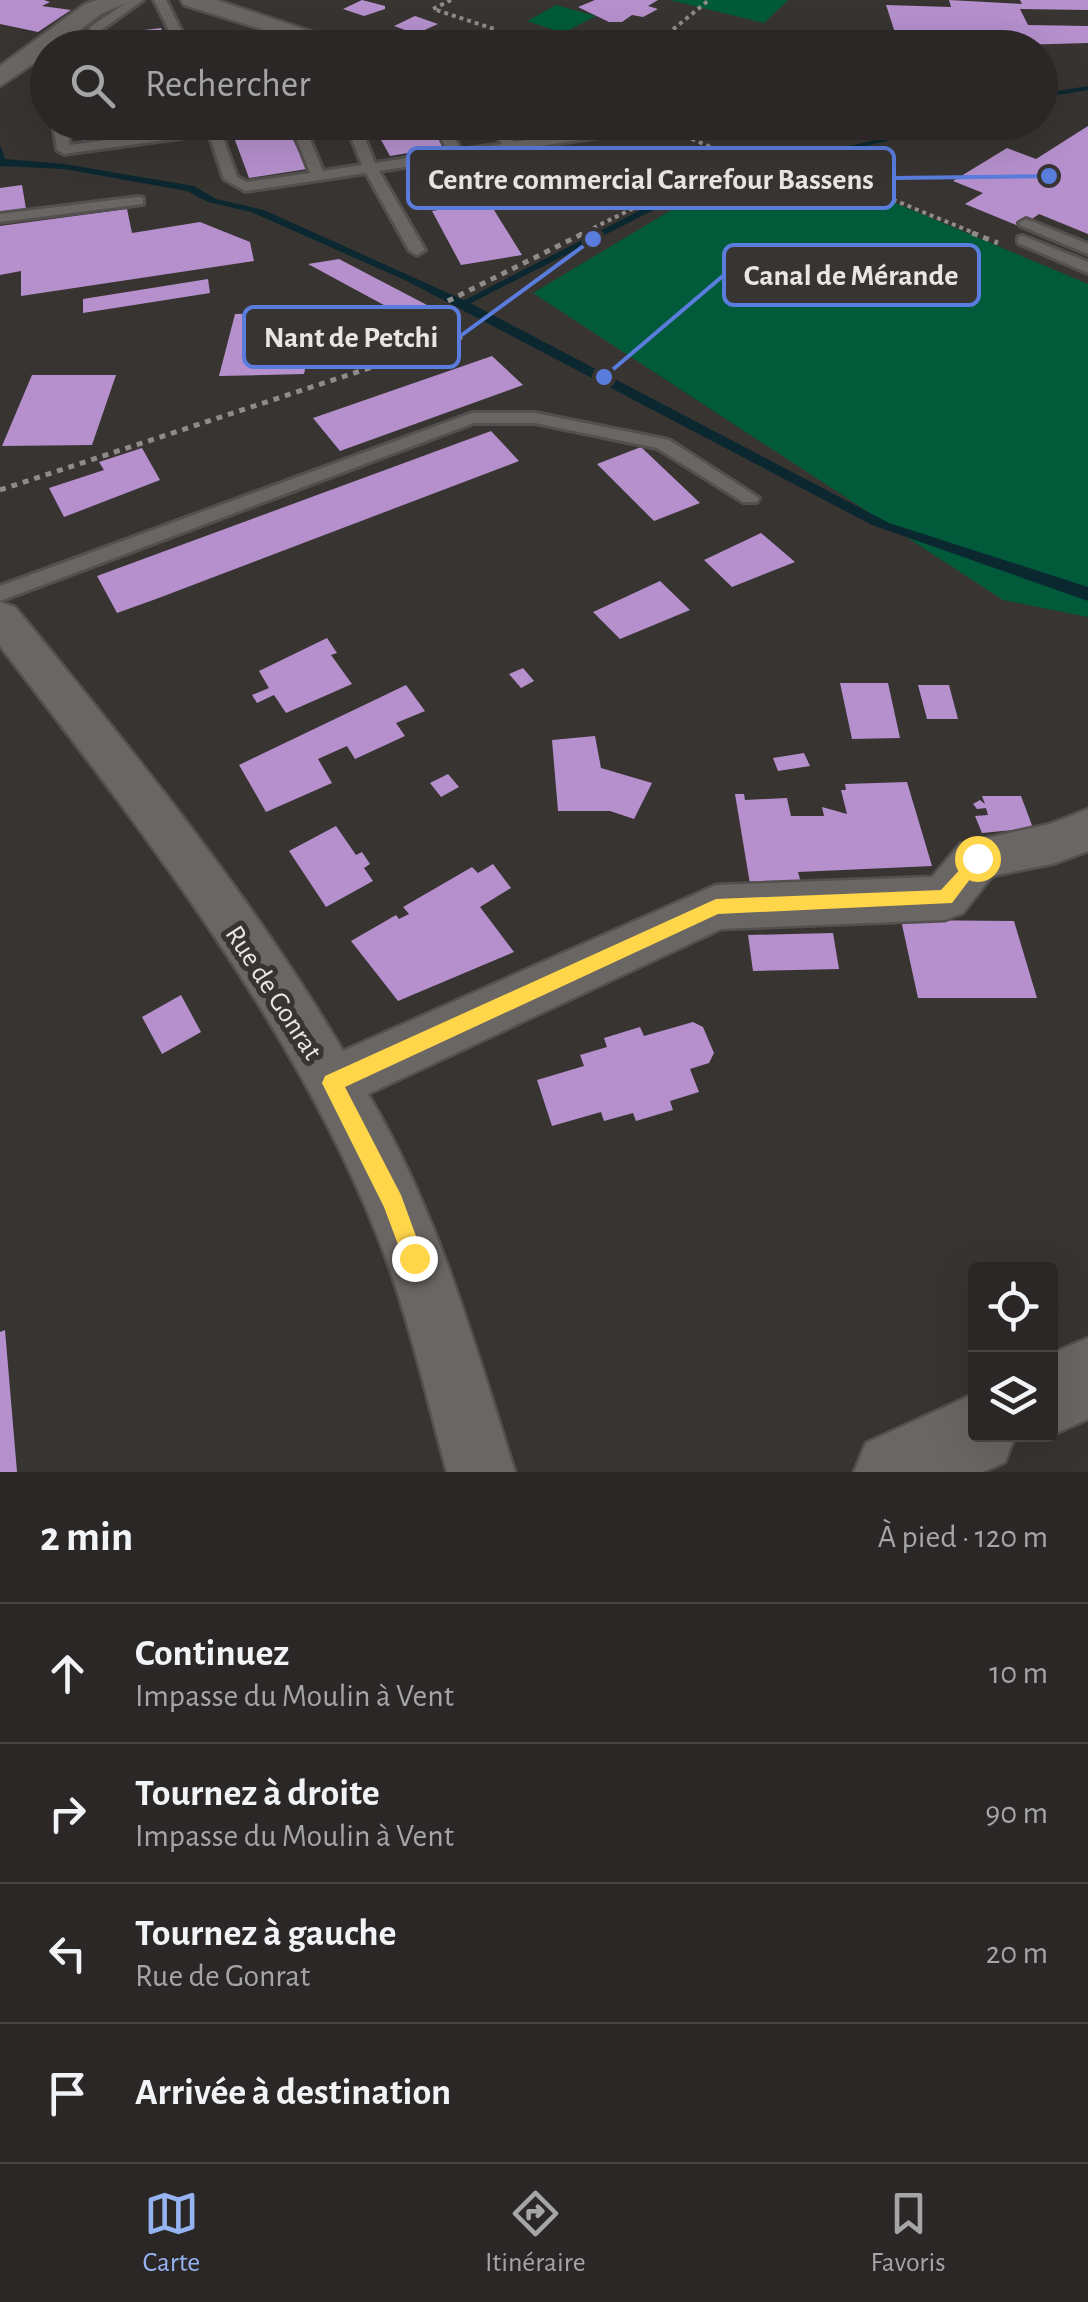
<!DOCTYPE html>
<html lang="fr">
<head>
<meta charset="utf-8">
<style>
  :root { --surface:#2a2726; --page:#363332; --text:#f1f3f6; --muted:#a5a5a7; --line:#464443; --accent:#95b2f1 }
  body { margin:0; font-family:"Alegreya Sans",sans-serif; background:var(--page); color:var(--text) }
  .controls { position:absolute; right:30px; bottom:30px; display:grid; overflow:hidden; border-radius:10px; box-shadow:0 10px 40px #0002 }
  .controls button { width:90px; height:90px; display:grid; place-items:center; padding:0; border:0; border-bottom:2px solid var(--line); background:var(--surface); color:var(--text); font:50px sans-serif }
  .stop { position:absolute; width:30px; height:30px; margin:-22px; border:8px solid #ffd54a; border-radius:50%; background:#fff }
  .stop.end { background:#ffd54a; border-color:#fff; box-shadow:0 2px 10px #0008 }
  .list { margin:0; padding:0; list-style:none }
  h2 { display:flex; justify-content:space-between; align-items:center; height:130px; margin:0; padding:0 40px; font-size:42px }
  h2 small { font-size:32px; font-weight:400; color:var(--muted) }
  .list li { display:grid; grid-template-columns:65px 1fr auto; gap:30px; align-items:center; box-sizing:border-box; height:140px; padding:0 40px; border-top:2px solid var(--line) }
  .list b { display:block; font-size:38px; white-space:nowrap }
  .list p { margin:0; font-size:32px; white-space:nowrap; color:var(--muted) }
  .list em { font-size:32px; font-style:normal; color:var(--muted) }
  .icon { flex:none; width:55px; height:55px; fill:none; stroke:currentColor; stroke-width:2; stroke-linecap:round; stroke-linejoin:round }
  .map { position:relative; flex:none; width:1088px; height:1472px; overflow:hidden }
  .search { position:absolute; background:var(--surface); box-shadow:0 10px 40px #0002; left:30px; right:30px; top:30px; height:110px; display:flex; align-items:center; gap:25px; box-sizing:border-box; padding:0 35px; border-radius:55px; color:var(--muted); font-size:38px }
  .sheet { height:690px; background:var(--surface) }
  nav { display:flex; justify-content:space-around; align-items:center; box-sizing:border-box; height:140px; border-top:2px solid var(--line); background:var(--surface); font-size:28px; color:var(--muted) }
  nav a { display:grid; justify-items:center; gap:5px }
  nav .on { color:var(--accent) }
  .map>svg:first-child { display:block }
</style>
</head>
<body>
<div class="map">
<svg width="1088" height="1472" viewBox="0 0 1088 1472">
  <rect width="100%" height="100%" fill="#383432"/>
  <!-- green -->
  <g fill="#015b3a">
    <path d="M670,0H788L764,23Z"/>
    <path d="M556,5L596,16L563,33L527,21Z"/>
    <path d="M810,167L1088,284V617L1003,600L533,293L713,185Z"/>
  </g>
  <!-- water -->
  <path fill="#0b2831" d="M0,145L5,159L64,164L194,186L216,199L264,210L470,303L889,523L1088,587V601L872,525L407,281L251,212L208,202L187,191L64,169L0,166Z"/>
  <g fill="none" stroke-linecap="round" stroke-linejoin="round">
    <!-- stream -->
    <g fill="#0b2831" fill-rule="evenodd">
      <path d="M1088,86V90L1040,98V94Z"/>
      <path d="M946,122H962L767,171L763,168Z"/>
      <path d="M752,167L755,168V172L701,186L465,306L457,304L695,182Z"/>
    </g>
  </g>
  <!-- building -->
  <g fill="#b590cd">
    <path d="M0,0H44L50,2L42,6L71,10L38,32L0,24Z"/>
    <path d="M362,0L385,6V9L364,16L343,9Z"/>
    <path d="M595,0H658L648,6L658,9L643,17L632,15L622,22H609L578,7Z"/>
    <path d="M949,0L1022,4L1020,0H1088V10L1020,9L1028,25L1088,26V43L900,48L886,5L951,7Z"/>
    <path d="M415,16L438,24L416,34L394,26Z"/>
    <path d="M161,28L168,48H115L111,34Z"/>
    <path d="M460,31L483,39L465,48L439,42Z"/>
    <path d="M743,39H785L787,48H745Z"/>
    <path d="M79,122H136L139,134L83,141Z"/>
    <path d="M371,122H429L444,147L390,156Z"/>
    <path d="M517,122H575L579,128L527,136Z"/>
    <path d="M286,125L307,169L249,178L232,132Z"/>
    <path d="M1088,126V234L1039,214L1021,227L965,204L983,193L953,181L1007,148L1036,159Z"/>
    <path d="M22,185L26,209L0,213V188Z"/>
    <path d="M489,202L522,255L461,265L432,211Z"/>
    <path d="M127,209L132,233L200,222L250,242L254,261L21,296V271L0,275V226Z"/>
    <path d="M339,259L427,305L406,317L308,264Z"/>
    <path d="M208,279L210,293L83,313V299Z"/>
    <path d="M317,312L304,374L219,376L235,314Z"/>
    <path d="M492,356L523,385L340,451L313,418Z"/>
    <path d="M32,375H116L92,445L2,446Z"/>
    <path d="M491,431L519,461L156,599L117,613L97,576Z"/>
    <path d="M641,447L700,503L654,521L597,464Z"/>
    <path d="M142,448L160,480L64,517L49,488L104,470L99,462Z"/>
    <path d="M761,533L795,562L732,587L704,560Z"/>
    <path d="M660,581L690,610L620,639L593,612Z"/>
    <path d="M327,638L337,653L331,655L352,684L286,713L274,695L257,703L252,695L269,688L259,671Z"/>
    <path d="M523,668L534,681L521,688L509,674Z"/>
    <path d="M840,683H888L900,738L852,739Z"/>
    <path d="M406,685L425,711L396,723L405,736L355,759L347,746L318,759L332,783L266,812L239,765Z"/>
    <path d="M918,685H949L958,719H927Z"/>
    <path d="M595,736L601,768L652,783L634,819L610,811H558L552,740Z"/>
    <path d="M804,753L810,766L778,771L773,758Z"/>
    <path d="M448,774L459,787L441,797L430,783Z"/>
    <path d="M907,782L932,866L798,872L801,883L750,884L735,794H744L745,800L787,798L791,816H824L822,807L847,814L841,790H846L845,784Z"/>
    <path d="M982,796H1021L1033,828L982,833L975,816L988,815L986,808L977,809L973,804L980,800L985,804Z"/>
    <path d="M336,826L356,855L362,852L370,864L364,868L373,881L326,907L289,851Z"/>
    <path d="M493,864L511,888L480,907L514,952L398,1001L351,941L396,915L399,919L409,914L403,907L472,867L478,873Z"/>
    <path d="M901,920L1014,921L1037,998H918Z"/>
    <path d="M833,933L839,969L753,971L748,935Z"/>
    <path d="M181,995L201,1032L162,1054L142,1017Z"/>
    <path d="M693,1022L703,1027L714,1053L709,1063L690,1069L699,1092L670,1101L673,1110L636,1121L633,1113L604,1121L601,1112L552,1126L537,1080L584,1066L580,1055L607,1047L604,1038L640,1027L644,1036Z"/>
    <path d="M5,1330L17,1472H0V1332Z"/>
  </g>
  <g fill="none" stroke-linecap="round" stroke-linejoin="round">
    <!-- service casing -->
    <g stroke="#53504f" stroke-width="6">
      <g id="service">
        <path d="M130,0H143L100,31L102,48H90V27Z"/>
        <path d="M154,0H166L190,48H178Z"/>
        <path d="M53,122H67L70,145L206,127L205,122H275L221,132L237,177L247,182L310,173L290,122H303L323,171L362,165L345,122H358L375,163L448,152L433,122H446L461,150L502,144L488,122H501L514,142L599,129L606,133L599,137L379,171L425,250L417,255L409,250L366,173L245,191L224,179L209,134L64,154L57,150Z"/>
        <path d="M138,197L143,198V204L0,222V214Z"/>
        <path d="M1026,219L1088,244V254L1021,226L1019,223Z"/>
        <path d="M1023,236L1088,262V273L1018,243V237Z"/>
        <path d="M472,413H535L669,440L759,498L757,502H743L657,448L535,423H474L0,601V586Z"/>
      </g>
    </g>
    <!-- minor casing -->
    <g stroke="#53504f" stroke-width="5">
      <g id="minor">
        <path d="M98,0H133L101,14L56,48H48V54L0,86V66L85,4Z"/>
        <path d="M181,0H216L361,48H322L184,5Z"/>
        <path d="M531,34L558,48H502Z"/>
        <path d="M0,602L15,607C131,749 249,892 343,1051L716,885L932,877L960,844L1050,824L1088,809V851L1056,863L992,876L963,913L945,920L721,929L368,1094C438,1212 474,1342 515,1472H447C425,1392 407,1309 376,1232C292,1021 138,825 0,646Z"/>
      </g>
    </g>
    <!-- secondary casing -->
    <g stroke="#53504f" stroke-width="5">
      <g id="secondary">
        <path d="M1088,1338V1419L1050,1436V1354Z"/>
        <path d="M976,1393V1434H1016L1005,1462L983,1472H854L866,1443Z"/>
      </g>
    </g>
    <!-- path-far1 -->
    <g stroke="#8e8b89" stroke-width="4" stroke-dasharray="4 4" stroke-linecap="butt">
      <path d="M451,0L433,9L494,29"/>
      <path d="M638,48L665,36L709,0"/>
      <path d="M771,174L818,169L979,235"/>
      <path d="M579,235L638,206L670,207L713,185L771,174L654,122"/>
    </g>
    <!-- path -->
    <g stroke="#8e8b89" stroke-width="5" stroke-dasharray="6 6" stroke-linecap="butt">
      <path d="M972,233L998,243"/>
      <path d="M0,490L460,338L443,312L446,302L584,233"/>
    </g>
    <!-- service -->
    <use href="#service" fill="#6a6664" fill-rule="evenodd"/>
    <!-- minor -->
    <use href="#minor" fill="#6a6664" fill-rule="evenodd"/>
    <!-- secondary -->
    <use href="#secondary" fill="#6a6664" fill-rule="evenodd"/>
  </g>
  <!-- route -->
  <path fill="#ffd54a" d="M977,851L986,858L952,903L718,914L345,1087L401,1195L424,1258L414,1269L406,1266L384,1207L322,1083L325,1076L716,899L941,890Z"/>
  <g text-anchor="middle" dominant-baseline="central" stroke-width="10" stroke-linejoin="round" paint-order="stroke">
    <!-- street labels -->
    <g font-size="28" fill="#e8e6e5" stroke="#383432">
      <text transform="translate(273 993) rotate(57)">Rue de Gonrat</text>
    </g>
  </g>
  <!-- callouts -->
  <path fill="none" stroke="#5a7cdc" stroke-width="4" d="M1049 176L894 178M604 377L724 275M593 239L459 337"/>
  <g fill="#5a7cdc" stroke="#383432" stroke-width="4">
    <circle cx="1049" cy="176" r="10"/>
    <circle cx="604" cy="377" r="10"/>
    <circle cx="593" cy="239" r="10"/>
  </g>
  <g fill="#383432" stroke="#5a7cdc" stroke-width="4">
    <rect x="408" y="148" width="486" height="60" rx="10"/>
    <rect x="724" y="245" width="255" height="60" rx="10"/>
    <rect x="244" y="307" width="215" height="60" rx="10"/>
  </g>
  <g font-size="30" text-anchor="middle" font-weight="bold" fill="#e8e6e5">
    <text x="651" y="189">Centre commercial Carrefour Bassens</text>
    <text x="851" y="285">Canal de Mérande</text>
    <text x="351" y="347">Nant de Petchi</text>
  </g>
</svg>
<div class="controls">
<button><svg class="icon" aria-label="locate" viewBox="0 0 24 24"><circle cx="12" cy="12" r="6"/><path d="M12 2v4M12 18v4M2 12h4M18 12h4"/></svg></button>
<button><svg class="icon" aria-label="layers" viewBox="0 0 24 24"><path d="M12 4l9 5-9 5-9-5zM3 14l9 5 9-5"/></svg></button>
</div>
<div class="stop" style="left:977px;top:858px"></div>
<div class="stop end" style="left:414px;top:1258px"></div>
<div class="search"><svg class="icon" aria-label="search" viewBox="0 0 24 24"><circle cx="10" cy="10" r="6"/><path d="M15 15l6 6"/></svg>Rechercher</div>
</div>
<section class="sheet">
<h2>2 min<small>À pied · 120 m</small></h2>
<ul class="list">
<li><svg class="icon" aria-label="ahead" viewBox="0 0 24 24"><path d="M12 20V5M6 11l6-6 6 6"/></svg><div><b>Continuez</b><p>Impasse du Moulin à Vent</p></div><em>10 m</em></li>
<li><svg class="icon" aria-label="right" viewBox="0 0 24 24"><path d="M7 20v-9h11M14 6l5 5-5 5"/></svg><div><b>Tournez à droite</b><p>Impasse du Moulin à Vent</p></div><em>90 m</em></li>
<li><svg class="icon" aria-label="left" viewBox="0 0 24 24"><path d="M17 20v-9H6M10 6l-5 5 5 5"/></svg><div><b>Tournez à gauche</b><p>Rue de Gonrat</p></div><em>20 m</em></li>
<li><svg class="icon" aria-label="arrive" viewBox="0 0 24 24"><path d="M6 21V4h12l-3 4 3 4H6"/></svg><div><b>Arrivée à destination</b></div></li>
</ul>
</section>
<nav>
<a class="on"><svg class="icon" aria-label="map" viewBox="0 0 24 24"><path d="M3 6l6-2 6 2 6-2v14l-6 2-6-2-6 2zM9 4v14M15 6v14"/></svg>Carte</a>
<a><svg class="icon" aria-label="directions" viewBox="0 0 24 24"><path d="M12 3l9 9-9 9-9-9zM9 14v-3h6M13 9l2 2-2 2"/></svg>Itinéraire</a>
<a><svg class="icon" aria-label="saved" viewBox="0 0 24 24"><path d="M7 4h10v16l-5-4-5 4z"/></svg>Favoris</a>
</nav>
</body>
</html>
